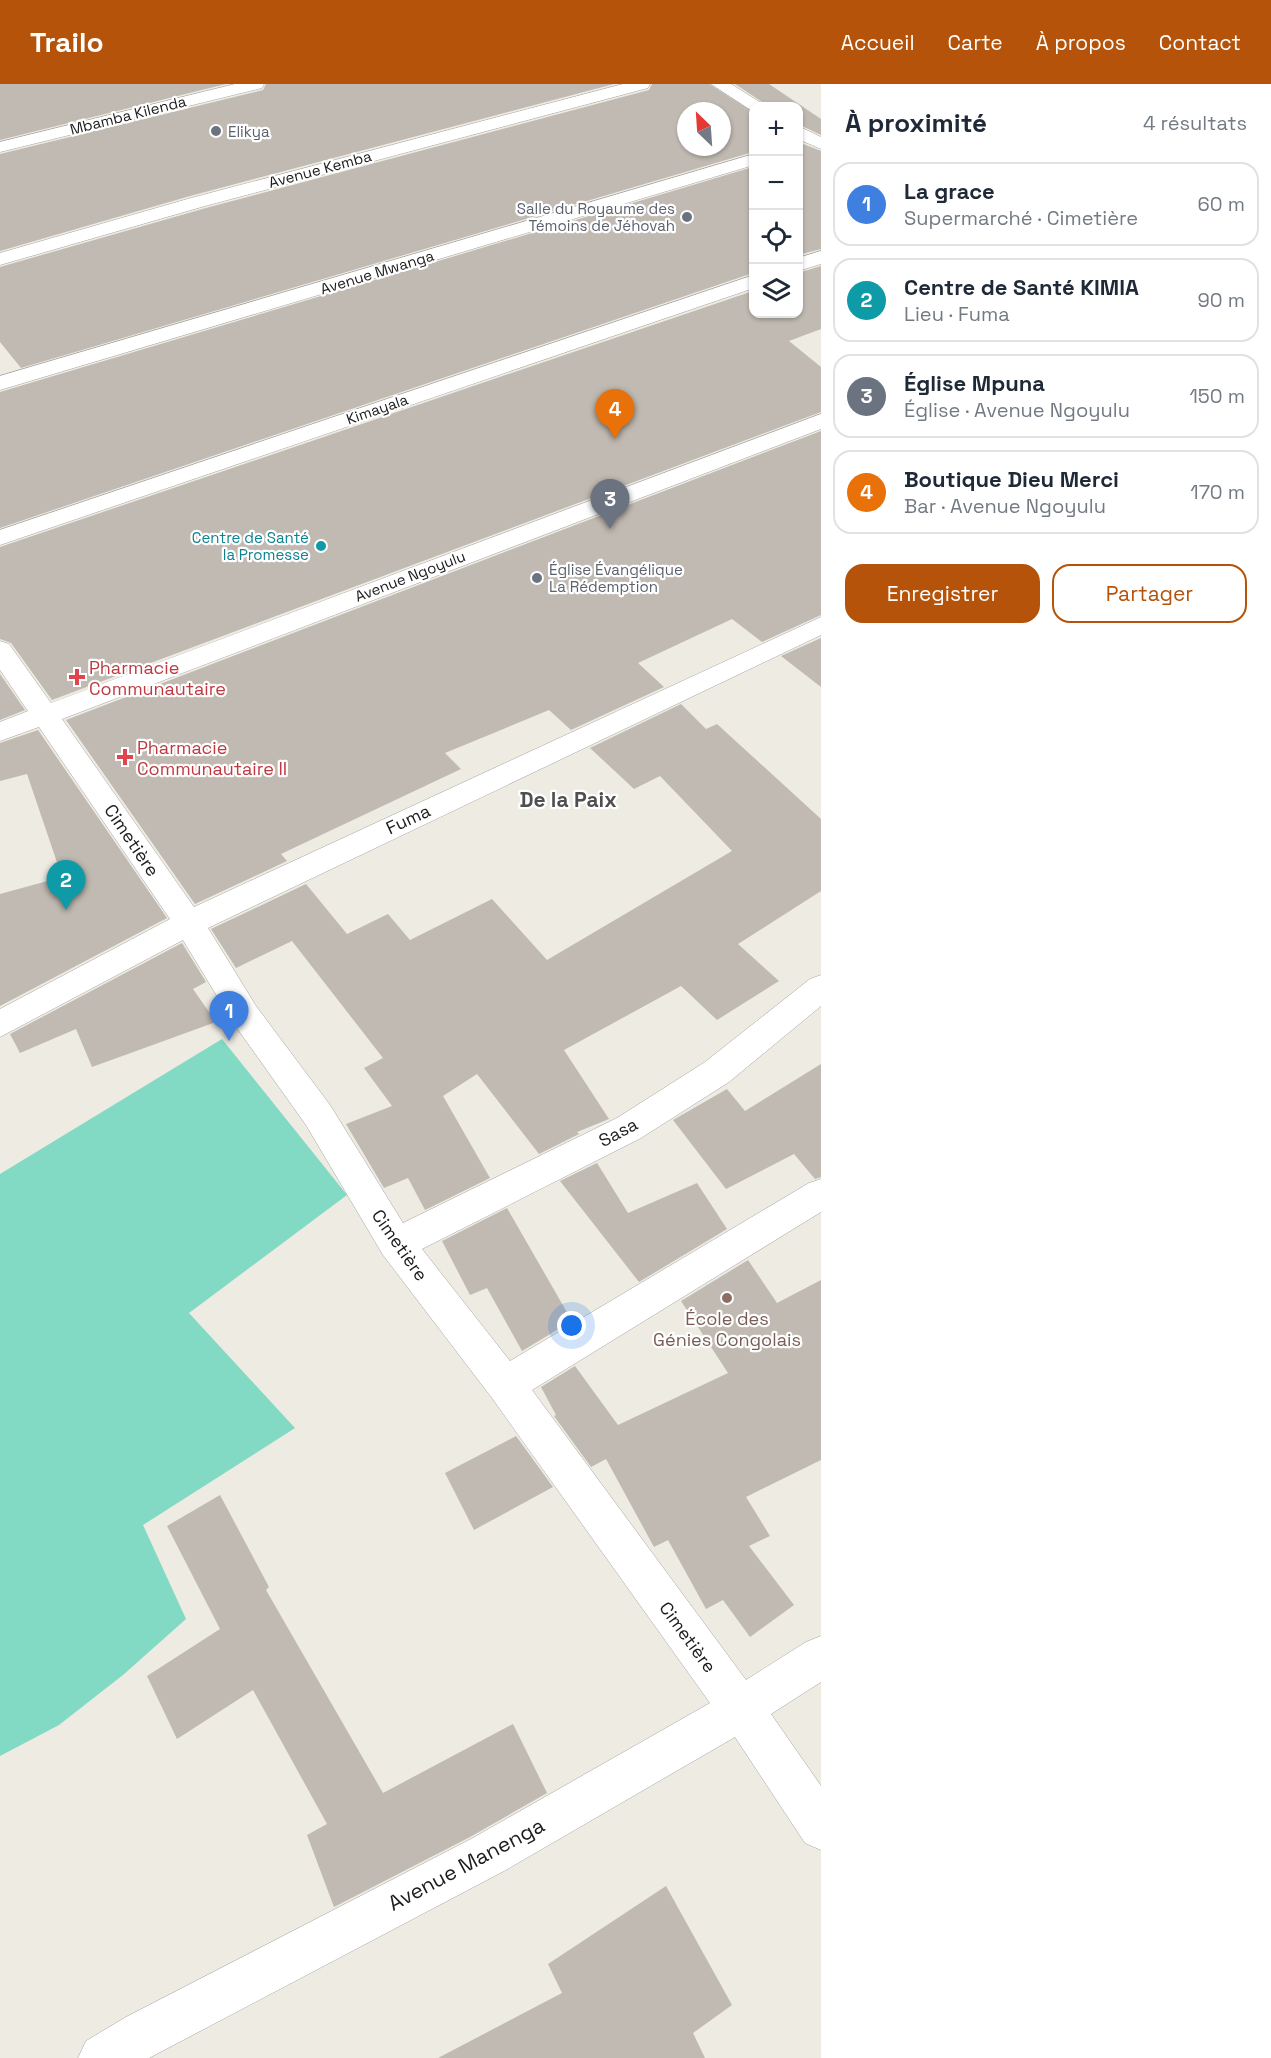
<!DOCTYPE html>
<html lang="fr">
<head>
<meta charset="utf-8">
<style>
  :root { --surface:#fff; --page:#f6f6f7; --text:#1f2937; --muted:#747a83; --line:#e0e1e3; --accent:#b45309 }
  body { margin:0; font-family:"Space Grotesk",sans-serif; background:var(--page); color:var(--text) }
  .controls { position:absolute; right:18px; top:18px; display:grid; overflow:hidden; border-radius:12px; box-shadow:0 2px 4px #0004 }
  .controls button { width:54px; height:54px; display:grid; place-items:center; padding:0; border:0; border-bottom:2px solid var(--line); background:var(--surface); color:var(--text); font:30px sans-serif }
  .compass { position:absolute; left:677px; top:18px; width:54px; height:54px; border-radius:50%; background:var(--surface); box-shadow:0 2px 4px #0004; rotate:335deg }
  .you { position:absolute; left:572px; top:1242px; width:21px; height:21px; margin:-15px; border:4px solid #fff; border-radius:50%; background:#1a73e8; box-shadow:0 0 0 9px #1a73e833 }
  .badge { display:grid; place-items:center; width:39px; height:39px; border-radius:50%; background:var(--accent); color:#fff; font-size:20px; font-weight:700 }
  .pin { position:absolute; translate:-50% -50px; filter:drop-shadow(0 2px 3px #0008) }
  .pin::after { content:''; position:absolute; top:32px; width:21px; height:18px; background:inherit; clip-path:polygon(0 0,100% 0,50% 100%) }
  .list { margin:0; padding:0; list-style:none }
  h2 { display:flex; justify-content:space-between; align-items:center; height:78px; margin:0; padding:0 24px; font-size:26px }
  h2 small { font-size:20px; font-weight:400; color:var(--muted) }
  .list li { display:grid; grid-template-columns:39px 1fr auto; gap:18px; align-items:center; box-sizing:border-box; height:84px; margin:0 12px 12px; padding:0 12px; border:2px solid var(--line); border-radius:18px }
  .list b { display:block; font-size:22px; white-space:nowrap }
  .list p { margin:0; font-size:20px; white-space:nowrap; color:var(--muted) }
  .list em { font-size:20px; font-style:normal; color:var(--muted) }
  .actions { display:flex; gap:12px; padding:18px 24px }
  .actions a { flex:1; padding:14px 0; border:2px solid var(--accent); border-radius:18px; text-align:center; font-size:21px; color:var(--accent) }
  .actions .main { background:var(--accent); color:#fff }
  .icon { flex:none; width:33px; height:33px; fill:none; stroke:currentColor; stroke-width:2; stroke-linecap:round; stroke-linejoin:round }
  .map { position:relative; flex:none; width:821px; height:1974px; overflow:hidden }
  header { display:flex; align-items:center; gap:36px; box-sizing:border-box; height:84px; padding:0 30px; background:var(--accent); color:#fff }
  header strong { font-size:28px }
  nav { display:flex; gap:33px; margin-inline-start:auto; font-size:21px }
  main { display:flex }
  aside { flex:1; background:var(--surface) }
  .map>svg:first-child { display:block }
</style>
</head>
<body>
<header>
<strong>Trailo</strong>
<nav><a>Accueil</a><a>Carte</a><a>À propos</a><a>Contact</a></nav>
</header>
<main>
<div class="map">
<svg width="821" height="1974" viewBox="0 0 821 1974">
  <rect width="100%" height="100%" fill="#edebe2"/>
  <!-- pitch -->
  <path fill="#82dac4" d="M222,955L347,1111L189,1229L295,1344L143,1441L186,1535L123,1591L59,1641L0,1672V1090Z"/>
  <!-- building -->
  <g fill="#c1bab2" fill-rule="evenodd">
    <path d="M0,0H226L0,56Z"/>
    <path d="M266,0H614L190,112L0,167V70L263,6Z"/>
    <path d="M652,0H709L753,28V68L21,284L0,258V183L206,124L649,6ZM686,27H722V63H686Z"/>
    <path d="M735,0H769L821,35V51L798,40V22H768Z"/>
    <path d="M798,58L821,67V165L798,171Z"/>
    <path d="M753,83V189L0,444V308Z"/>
    <path d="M821,182V245L789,257L821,283V328L52,616L11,559L0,555V463L753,207V230H798V189Z"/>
    <path d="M821,347V531L762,558L732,535L638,579L664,603L571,646L549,626L445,669L461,685L281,770L287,777L195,820L66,636Z"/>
    <path d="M821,554V603L781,572Z"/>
    <path d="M0,590L25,626L0,636Z"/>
    <path d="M681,620L706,645L717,640L821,735V807L738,860L779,897L717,936L681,902L564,966L609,1035L577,1048L579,1050L539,1070L477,990L443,1012L490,1094L425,1126L408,1094L384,1104L346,1040L392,1022L364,984L383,974L292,857L236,884L211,845L306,800L347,850L388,830L410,856L492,815L547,876L732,767L660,692L634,705L590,664Z"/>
    <path d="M38,646L167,834L0,922V810L62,793L27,690L0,697V659Z"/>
    <path d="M182,859L206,898L193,905L216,938L92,983L76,945L20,969L10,950Z"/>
    <path d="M821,980V1093L815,1095L794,1070L726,1105L673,1036L727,1005L745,1027Z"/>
    <path d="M597,1079L628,1129L697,1099L727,1145L639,1198L560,1097Z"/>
    <path d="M507,1124L572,1237L522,1267L487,1204L470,1211L442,1157Z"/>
    <path d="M748,1176L777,1219L821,1196V1376L746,1413L770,1452L749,1462L794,1521L750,1553L723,1516L706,1525L668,1456L654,1463L606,1375L591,1383L554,1332L556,1331L541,1303L575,1282L618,1341L728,1289L681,1217Z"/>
    <path d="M516,1352L553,1403L474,1446L445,1389Z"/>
    <path d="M220,1411L269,1503L266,1506L383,1709L513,1640L547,1709L470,1753L334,1823L307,1751L327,1740L253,1606L177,1655L147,1592L220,1545L167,1442Z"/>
    <path d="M666,1802L732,1921L693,1949L705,1974H438L562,1909L548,1880Z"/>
  </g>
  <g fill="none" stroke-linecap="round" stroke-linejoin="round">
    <!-- minor casing -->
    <g stroke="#a3a3a3" stroke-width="1">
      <g id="minor">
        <path d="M235,0H264L262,4L0,68V58Z"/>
        <path d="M623,0H650L648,4L205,122L0,181V169L191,114Z"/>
        <path d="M711,0H731L766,22H754V26H751Z"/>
        <path d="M798,42L821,53V65L798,55Z"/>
        <path d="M754,70V81L0,306V292Z"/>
        <path d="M821,167V180L798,187V174Z"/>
        <path d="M754,191V204L0,461V446Z"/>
        <path d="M821,330V345L62,635L194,823L821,533V551L208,844L256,922L330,1021L403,1139L617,1034L705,978L810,895L821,891V922L729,998L641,1054L422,1165L510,1277L809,1099L821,1095V1128L532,1306L746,1596L806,1558L821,1552V1598L771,1630L821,1702V1766L805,1759L735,1653L504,1787L149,1974H78L86,1957L126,1933L471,1755L710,1619L492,1314L383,1171L306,1041L234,940L183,856L0,953V925L170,835L39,643L0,657V638L28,627L0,586V557L9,560L51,619Z"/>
      </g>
    </g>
    <!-- minor -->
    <use href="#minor" fill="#fff" fill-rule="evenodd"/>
  </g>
  <!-- markers -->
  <g fill="#6b7280" stroke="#fff" stroke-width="2">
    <circle cx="216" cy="47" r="6"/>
    <circle cx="687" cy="133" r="6"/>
    <circle cx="537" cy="494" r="6"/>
  </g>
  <circle fill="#0f9aa8" stroke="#fff" stroke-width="2" cx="321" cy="462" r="6"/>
  <g fill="#e0444e" stroke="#fff" stroke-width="2">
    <path d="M74 584h6v6h6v6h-6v6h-6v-6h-6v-6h6z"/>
    <path d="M122 664h6v6h6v6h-6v6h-6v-6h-6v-6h6z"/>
  </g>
  <circle fill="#8d6e63" stroke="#fff" stroke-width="2" cx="727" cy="1214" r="6"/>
  <g text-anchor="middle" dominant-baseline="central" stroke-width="4.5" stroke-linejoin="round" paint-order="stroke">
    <!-- far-street labels -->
    <g font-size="15" fill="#1c1c1c" stroke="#fff">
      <text transform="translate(128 31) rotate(-14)">Mbamba Kilenda</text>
      <text transform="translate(320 85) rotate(-15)">Avenue Kemba</text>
      <text transform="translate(377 188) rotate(-17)">Avenue Mwanga</text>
      <text transform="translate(377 325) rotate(-19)">Kimayala</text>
      <text transform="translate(410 492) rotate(-21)">Avenue Ngoyulu</text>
    </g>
    <!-- far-worship labels -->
    <g font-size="15" fill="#5b616d" stroke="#fff" text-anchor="start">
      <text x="228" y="47">Elikya</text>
      <text x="675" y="124" text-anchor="end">Salle du Royaume des<tspan x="675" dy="17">Témoins de Jéhovah</tspan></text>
      <text x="549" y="485">Église Évangélique<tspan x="549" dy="17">La Rédemption</tspan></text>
    </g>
    <!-- far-culture labels -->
    <g font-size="15" fill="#0d838f" stroke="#fff" text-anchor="end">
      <text x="309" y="453">Centre de Santé<tspan x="309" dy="17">la Promesse</tspan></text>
    </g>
    <!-- health labels -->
    <g font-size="18" fill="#be3a42" stroke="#fff" text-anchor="start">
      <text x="89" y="583">Pharmacie<tspan x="89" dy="21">Communautaire</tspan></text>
      <text x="137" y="663">Pharmacie<tspan x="137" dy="21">Communautaire II</tspan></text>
    </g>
    <!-- street labels -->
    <g font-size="18" fill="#1c1c1c" stroke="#fff">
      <text transform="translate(408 735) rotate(-25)">Fuma</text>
      <text transform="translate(132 756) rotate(56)">Cimetière</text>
      <text transform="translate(618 1048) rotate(-28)">Sasa</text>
      <text transform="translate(400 1161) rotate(55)">Cimetière</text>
      <text transform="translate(688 1553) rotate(54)">Cimetière</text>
    </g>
    <!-- education labels -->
    <g font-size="18" fill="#785e54" stroke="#fff">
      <text x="727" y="1234">École des<tspan x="727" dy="21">Génies Congolais</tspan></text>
    </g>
    <!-- quarter labels -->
    <g font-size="21" font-weight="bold" fill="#4f4f4f" stroke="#fff">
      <text x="568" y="715">De la Paix</text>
    </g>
    <!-- near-street labels -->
    <g font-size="21" fill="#1c1c1c" stroke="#fff">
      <text transform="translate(466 1780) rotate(-28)">Avenue Manenga</text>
    </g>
  </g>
</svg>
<div class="controls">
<button>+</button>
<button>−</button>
<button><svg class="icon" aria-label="locate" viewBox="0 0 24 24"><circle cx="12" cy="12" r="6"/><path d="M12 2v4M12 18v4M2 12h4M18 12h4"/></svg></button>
<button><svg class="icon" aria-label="layers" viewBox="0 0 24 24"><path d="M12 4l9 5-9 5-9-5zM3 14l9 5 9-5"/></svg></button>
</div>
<svg class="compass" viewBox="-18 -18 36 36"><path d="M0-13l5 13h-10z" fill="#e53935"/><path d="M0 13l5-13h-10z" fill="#747a83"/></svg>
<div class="you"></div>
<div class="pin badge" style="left:229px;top:957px;background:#3f7fe0">1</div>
<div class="pin badge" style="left:66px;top:826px;background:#0f9aa8">2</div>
<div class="pin badge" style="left:610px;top:445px;background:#6b7280">3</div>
<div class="pin badge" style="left:615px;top:355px;background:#e8710a">4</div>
</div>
<aside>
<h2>À proximité<small>4 résultats</small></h2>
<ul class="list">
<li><span class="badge" style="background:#3f7fe0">1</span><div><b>La grace</b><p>Supermarché · Cimetière</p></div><em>60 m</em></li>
<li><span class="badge" style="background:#0f9aa8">2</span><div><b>Centre de Santé KIMIA</b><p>Lieu · Fuma</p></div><em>90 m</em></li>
<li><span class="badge" style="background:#6b7280">3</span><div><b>Église Mpuna</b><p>Église · Avenue Ngoyulu</p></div><em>150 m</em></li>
<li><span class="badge" style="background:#e8710a">4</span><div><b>Boutique Dieu Merci</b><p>Bar · Avenue Ngoyulu</p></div><em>170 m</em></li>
</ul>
<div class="actions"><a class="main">Enregistrer</a><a>Partager</a></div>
</aside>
</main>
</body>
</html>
